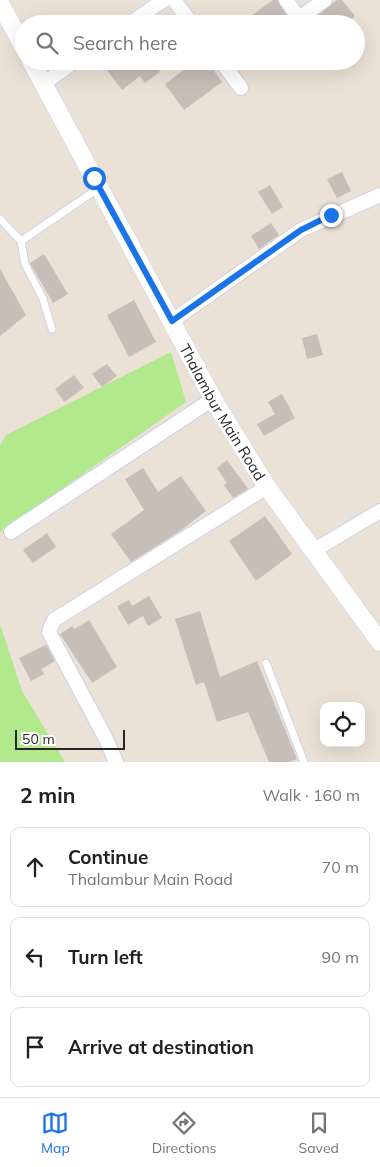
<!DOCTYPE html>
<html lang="en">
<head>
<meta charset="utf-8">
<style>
  :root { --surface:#fff; --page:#f2f2f2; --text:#202124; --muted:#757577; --line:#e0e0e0; --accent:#1a73e8 }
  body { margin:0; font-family:Mulish,sans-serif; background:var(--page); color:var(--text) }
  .controls { position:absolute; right:15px; bottom:15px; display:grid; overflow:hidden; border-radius:10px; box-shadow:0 5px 20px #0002 }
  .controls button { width:45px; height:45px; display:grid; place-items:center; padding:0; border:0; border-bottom:1px solid var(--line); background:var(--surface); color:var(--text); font:25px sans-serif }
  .scale { position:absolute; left:15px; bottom:12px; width:110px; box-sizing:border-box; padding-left:5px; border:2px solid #272727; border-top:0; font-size:14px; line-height:18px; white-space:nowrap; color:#272727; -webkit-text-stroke:4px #fff; paint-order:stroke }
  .stop { position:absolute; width:15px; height:15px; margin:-11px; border:4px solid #1a73e8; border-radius:50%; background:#fff }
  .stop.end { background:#1a73e8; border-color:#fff; box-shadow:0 1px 5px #0008 }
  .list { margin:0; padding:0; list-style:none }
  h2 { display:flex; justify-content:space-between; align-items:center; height:65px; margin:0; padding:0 20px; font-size:21px }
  h2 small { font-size:16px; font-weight:400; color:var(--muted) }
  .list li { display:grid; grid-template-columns:32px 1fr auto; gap:15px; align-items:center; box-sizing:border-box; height:80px; margin:0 10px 10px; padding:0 10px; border:1px solid var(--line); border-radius:10px }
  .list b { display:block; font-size:19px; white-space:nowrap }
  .list p { margin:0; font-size:16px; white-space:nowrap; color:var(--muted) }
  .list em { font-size:16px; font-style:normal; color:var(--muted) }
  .icon { flex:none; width:28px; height:28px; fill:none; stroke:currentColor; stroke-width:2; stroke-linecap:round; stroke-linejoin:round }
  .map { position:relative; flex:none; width:380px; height:762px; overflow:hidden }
  .search { position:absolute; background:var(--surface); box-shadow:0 5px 20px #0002; left:15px; right:15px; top:15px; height:55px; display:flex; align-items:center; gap:12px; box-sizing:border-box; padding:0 18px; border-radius:28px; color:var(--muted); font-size:19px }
  .sheet { height:335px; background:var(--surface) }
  nav { display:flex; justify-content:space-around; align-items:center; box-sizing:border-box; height:70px; border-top:1px solid var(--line); background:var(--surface); font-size:14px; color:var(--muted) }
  nav a { display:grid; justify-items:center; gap:2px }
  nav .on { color:var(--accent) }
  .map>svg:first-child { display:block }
</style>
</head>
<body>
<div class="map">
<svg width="380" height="762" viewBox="0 0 380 762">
  <rect width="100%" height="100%" fill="#ece1d6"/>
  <!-- green -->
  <g fill="#b2e98c">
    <path d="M171,352L186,402L0,532V446L6,435Z"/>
    <path d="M0,624L22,691L65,762H0Z"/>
  </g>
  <!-- building -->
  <g fill="#c7beb7">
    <path d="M273,0H277L290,21L286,24H240Z"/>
    <path d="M337,0H342L355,16L346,24H312L311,21Z"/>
    <path d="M100,61H152L160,72L145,83L140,76L122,90Z"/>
    <path d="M196,61H207L222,82L184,110L165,84Z"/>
    <path d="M342,172L351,191L337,198L327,179Z"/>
    <path d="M270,185L283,207L272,214L258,192Z"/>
    <path d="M271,223L279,235L259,249L251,236Z"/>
    <path d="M44,254L68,294L53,303L30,263Z"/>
    <path d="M0,269L26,315L0,336Z"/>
    <path d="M134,300L156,342L129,357L107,315Z"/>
    <path d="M317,334L323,355L307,359L302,338Z"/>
    <path d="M107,364L117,376L102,387L92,374Z"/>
    <path d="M74,375L84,388L64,402L55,389Z"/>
    <path d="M282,394L295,418L264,436L257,424L275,414L268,402Z"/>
    <path d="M227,460L248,489L233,498L224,485L227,483L217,468Z"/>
    <path d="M143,468L158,492L181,476L206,511L180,531L131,562L111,534L144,510L125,479Z"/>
    <path d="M265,516L292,554L256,581L229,541Z"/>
    <path d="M47,533L56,547L33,563L23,550Z"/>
    <path d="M149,596L162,618L148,626L143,616L128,625L117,606L129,600L132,606Z"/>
    <path d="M200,611L220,677L257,661L297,759L290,762H269L248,712L217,722L204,682L196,685L175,619Z"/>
    <path d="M89,620L117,667L92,683L60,634L72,626L75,629Z"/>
    <path d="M46,645L55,661L41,669L44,674L31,681L19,658Z"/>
  </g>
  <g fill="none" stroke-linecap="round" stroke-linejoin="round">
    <!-- service casing -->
    <g stroke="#ccd1e3" stroke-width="9">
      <g id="service">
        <path d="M0,219L21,241L99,188"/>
        <path d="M21,241L25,264L43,299L52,329"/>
        <path d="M266,663L304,762"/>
      </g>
    </g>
    <!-- minor casing -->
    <g stroke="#ccd1e3" stroke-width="16">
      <g id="minor">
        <path d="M174,0L192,24"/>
        <path d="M286,0L303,24"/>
        <path d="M299,18L325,0"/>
        <path d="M129,24L164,0"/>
        <path d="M221,61L241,88"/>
        <path d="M43,84L75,61"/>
        <path d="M172,321L301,230L380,195"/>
        <path d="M11,532L213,399"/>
        <path d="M313,551L380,511"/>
        <path d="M116,762L106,739L49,632L54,620L267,487"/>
      </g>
    </g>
    <!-- tertiary casing -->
    <g stroke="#ccd1e3" stroke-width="19">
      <g id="tertiary">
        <path d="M0,3L24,48"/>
        <path id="s1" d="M31,61L217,406L267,487L380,642"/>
      </g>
    </g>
    <!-- service -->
    <use href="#service" stroke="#fff" stroke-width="7"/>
    <!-- minor -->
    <use href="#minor" stroke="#fff" stroke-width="14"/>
    <!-- tertiary -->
    <use href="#tertiary" stroke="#fff" stroke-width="18"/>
  </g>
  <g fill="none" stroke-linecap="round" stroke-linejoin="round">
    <!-- route -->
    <path stroke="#1a73e8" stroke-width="6" d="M94,178L172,321L301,230L331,215"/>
  </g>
  <g text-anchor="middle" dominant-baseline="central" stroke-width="4" stroke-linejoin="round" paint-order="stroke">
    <!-- street labels -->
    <g font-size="15" fill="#272727" stroke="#fff">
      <text stroke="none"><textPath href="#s1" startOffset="400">Thalambur Main Road</textPath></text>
    </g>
  </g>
</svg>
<div class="controls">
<button><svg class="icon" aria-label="locate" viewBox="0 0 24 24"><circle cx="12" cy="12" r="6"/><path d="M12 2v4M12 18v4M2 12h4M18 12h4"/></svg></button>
</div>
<div class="scale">50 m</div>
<div class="stop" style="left:94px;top:178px"></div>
<div class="stop end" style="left:331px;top:215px"></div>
<div class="search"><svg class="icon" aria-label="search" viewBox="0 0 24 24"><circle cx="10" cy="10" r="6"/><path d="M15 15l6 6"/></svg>Search here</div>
</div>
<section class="sheet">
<h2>2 min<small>Walk · 160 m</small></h2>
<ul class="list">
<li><svg class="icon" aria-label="ahead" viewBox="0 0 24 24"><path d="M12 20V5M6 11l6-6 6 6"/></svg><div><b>Continue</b><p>Thalambur Main Road</p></div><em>70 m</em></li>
<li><svg class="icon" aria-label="left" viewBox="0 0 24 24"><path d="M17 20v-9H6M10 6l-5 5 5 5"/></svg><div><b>Turn left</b></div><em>90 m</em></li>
<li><svg class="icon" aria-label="arrive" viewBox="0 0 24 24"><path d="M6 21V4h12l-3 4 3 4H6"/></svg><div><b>Arrive at destination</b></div></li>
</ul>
</section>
<nav>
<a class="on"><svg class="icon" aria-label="map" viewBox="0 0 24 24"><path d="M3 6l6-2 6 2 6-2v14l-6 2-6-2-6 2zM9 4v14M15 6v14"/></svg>Map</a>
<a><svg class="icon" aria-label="directions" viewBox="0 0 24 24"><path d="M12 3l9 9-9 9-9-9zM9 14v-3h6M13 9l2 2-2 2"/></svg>Directions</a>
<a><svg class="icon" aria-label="saved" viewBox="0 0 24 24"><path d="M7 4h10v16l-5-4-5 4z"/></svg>Saved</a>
</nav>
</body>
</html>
